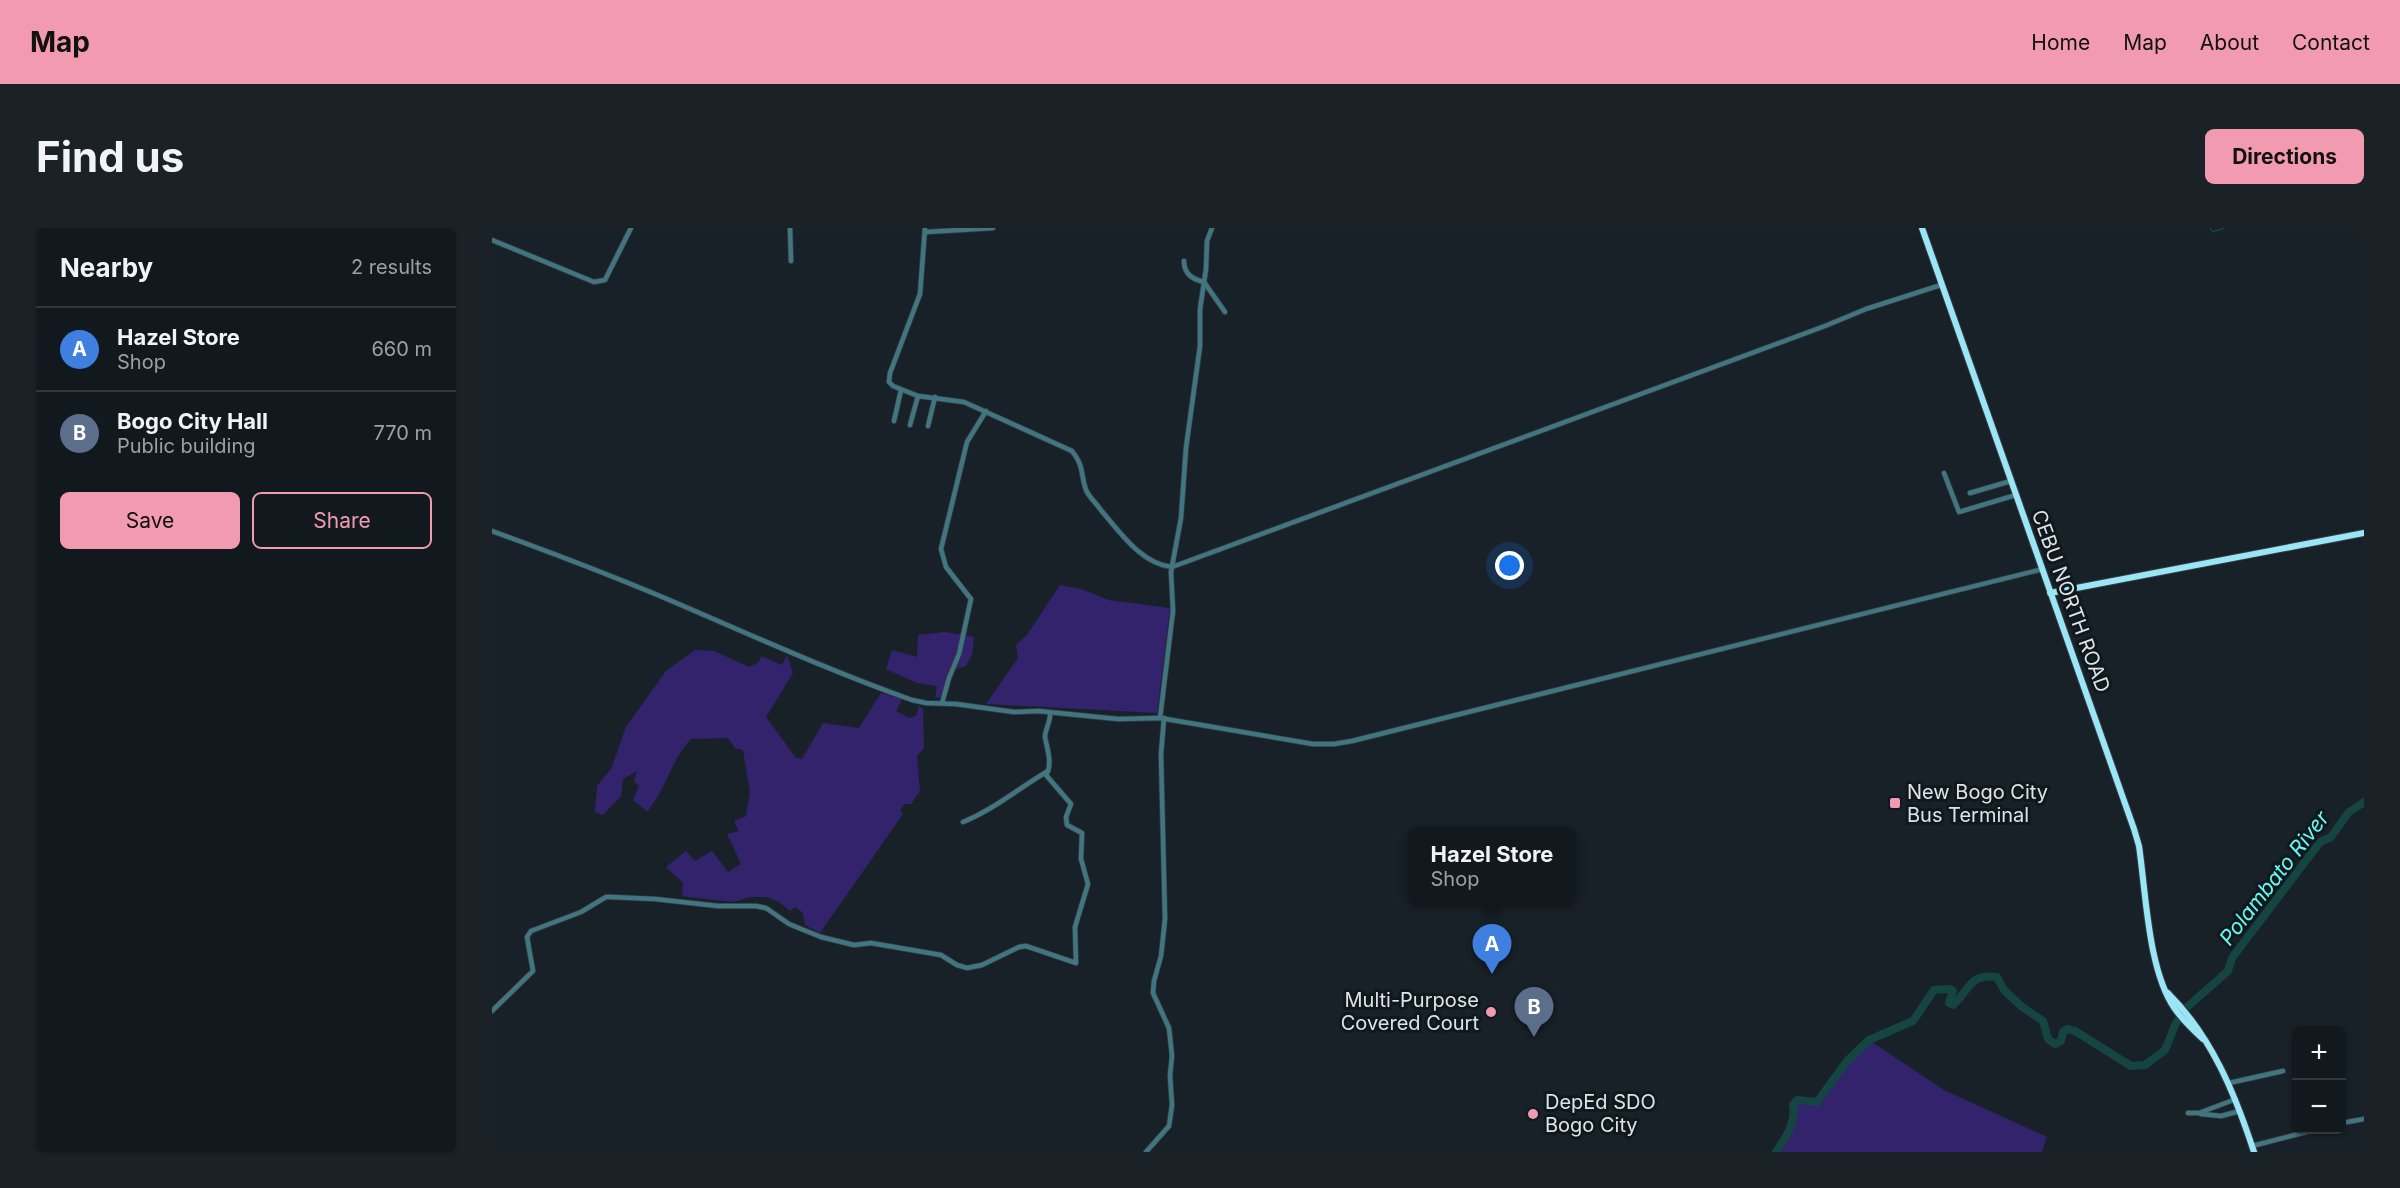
<!DOCTYPE html>
<html lang="en">
<head>
<meta charset="utf-8">
<style>
  :root { --surface:#12191e; --page:#1b2227; --text:#f1f3f6; --muted:#9ca0a4; --line:#31383c; --accent:#f29ab0 }
  body { margin:0; font-family:Inter,sans-serif; background:var(--page); color:var(--text) }
  .controls { position:absolute; right:18px; bottom:18px; display:grid; overflow:hidden; border-radius:9px; box-shadow:0 2px 4px #0004 }
  .controls button { width:54px; height:54px; display:grid; place-items:center; padding:0; border:0; border-bottom:2px solid var(--line); background:var(--surface); color:var(--text); font:30px sans-serif }
  .you { position:absolute; left:1018px; top:338px; width:21px; height:21px; margin:-15px; border:4px solid #fff; border-radius:50%; background:#1a73e8; box-shadow:0 0 0 9px #1a73e833 }
  .badge { display:grid; place-items:center; width:39px; height:39px; border-radius:50%; background:var(--accent); color:#fff; font-size:20px; font-weight:700 }
  .pin { position:absolute; translate:-50% -50px; filter:drop-shadow(0 2px 3px #0008) }
  .pin::after { content:''; position:absolute; top:32px; width:21px; height:18px; background:inherit; clip-path:polygon(0 0,100% 0,50% 100%) }
  .popup { position:absolute; left:916px; top:599px; width:168px; height:78px; box-sizing:border-box; display:grid; place-content:center; border-radius:9px; background:var(--surface); filter:drop-shadow(0 2px 4px #0005); font-size:20px; white-space:nowrap; color:var(--muted) }
  .popup b { font-size:22px; color:var(--text) }
  .popup::after { content:''; position:absolute; left:50%; top:100%; margin-left:-12px; border:12px solid transparent; border-top-color:var(--surface) }
  .list { margin:0; padding:0; list-style:none }
  h2 { display:flex; justify-content:space-between; align-items:center; height:78px; margin:0; padding:0 24px; font-size:26px }
  h2 small { font-size:20px; font-weight:400; color:var(--muted) }
  .list li { display:grid; grid-template-columns:39px 1fr auto; gap:18px; align-items:center; box-sizing:border-box; height:84px; padding:0 24px; border-top:2px solid var(--line) }
  .list b { display:block; font-size:22px; white-space:nowrap }
  .list p { margin:0; font-size:20px; white-space:nowrap; color:var(--muted) }
  .list em { font-size:20px; font-style:normal; color:var(--muted) }
  .actions { display:flex; gap:12px; padding:18px 24px }
  .actions a { flex:1; padding:14px 0; border:2px solid var(--accent); border-radius:9px; text-align:center; font-size:21px; color:var(--accent) }
  .actions .main { background:var(--accent); color:#111 }
  .map { position:relative; flex:none; width:1872px; height:924px; overflow:hidden; border-radius:9px }
  header { display:flex; align-items:center; gap:36px; box-sizing:border-box; height:84px; padding:0 30px; background:var(--accent); color:#111 }
  header strong { font-size:28px }
  nav { display:flex; gap:33px; margin-inline-start:auto; font-size:21px }
  .intro { display:flex; align-items:center; justify-content:space-between; box-sizing:border-box; height:144px; padding:0 36px }
  h1 { margin:0; font-size:42px }
  .button { padding:15px 27px; border-radius:9px; background:var(--accent); color:#111; font-size:21px; font-weight:700 }
  main { display:flex; gap:36px; padding:0 36px }
  aside { flex:1; background:var(--surface); border-radius:9px; box-shadow:0 2px 4px #0004 }
  .map>svg:first-child { display:block }
</style>
</head>
<body>
<header>
<strong>Map</strong>
<nav><a>Home</a><a>Map</a><a>About</a><a>Contact</a></nav>
</header>
<div class="intro"><h1>Find us</h1><a class="button">Directions</a></div>
<main>
<aside>
<h2>Nearby<small>2 results</small></h2>
<ul class="list">
<li><span class="badge" style="background:#3f7fe0">A</span><div><b>Hazel Store</b><p>Shop</p></div><em>660 m</em></li>
<li><span class="badge" style="background:#5c6f8a">B</span><div><b>Bogo City Hall</b><p>Public building</p></div><em>770 m</em></li>
</ul>
<div class="actions"><a class="main">Save</a><a>Share</a></div>
</aside>
<div class="map">
<svg width="1872" height="924" viewBox="0 0 1872 924">
  <rect width="100%" height="100%" fill="#182128"/>
  <!-- green -->
  <g fill="#33236d">
    <path d="M568,357L589,361L617,372L678,380L665,485L494,476L526,430L524,417L535,407Z"/>
    <path d="M453,404L482,409L480,427L474,438L458,443L450,469L443,470L445,458L425,455L394,441L400,422L425,429L426,407Z"/>
    <path d="M203,422L222,423L257,439L267,434L269,428L290,437L295,427L301,445L274,489L304,530L310,531L331,495L367,500L389,465L410,471L404,483L417,490L424,488L427,478L431,481L432,520L425,528L428,563L419,576H412L408,583L411,586L328,705L313,697L311,685L303,679L298,683L287,674L275,669H259L241,674L190,668L191,655L174,639L194,623L203,633L220,623L236,644L249,636L235,606L247,603L242,593L254,588L258,564L251,522L243,520L236,510L199,511C182,530 180,543 168,564C164,572 159,577 156,584L141,572L147,558L142,553L145,543L131,551L129,568L111,587L103,584L105,558L119,541L134,499L174,443Z"/>
    <path d="M1377,812L1452,862L1555,909L1550,924H1284C1294,909 1304,895 1301,877L1305,872L1325,874L1355,833Z"/>
  </g>
  <g fill="none" stroke-linecap="round" stroke-linejoin="round">
    <!-- stream -->
    <path stroke="#154541" stroke-width="1.5" d="M1718,0L1721,4L1732,0"/>
    <!-- river -->
    <path stroke="#154541" stroke-width="8" d="M1284,924C1294,909 1304,895 1301,877L1305,872L1325,874L1355,833L1377,812L1421,793L1442,762L1458,761L1461,763L1457,775L1461,777C1478,762 1477,745 1505,749L1512,762L1529,778L1551,793L1556,811L1563,816L1569,813L1571,804L1575,801L1583,803L1639,838L1653,837L1673,822L1684,795L1694,780L1736,743L1740,730L1828,614L1839,609L1856,585L1872,574"/>
    <!-- minor casing -->
    <g stroke="#343c43" stroke-width="6">
      <g id="minor">
        <path d="M298,0L299,33"/>
        <path d="M433,0L428,66L398,145L397,154L401,158L426,168L472,174L580,223C593,240 588,245 594,262C597,269 604,275 608,281C627,303 649,336 680,339L1333,98L1374,81L1449,57"/>
        <path d="M434,4L501,0"/>
        <path d="M0,12L102,54L113,52L139,0"/>
        <path d="M692,33C692,46 700,51 712,54L733,84"/>
        <path d="M402,193L409,162"/>
        <path d="M418,197L426,168"/>
        <path d="M436,198L443,169"/>
        <path d="M1452,245L1467,284L1524,267"/>
        <path d="M1478,265L1519,253"/>
        <path d="M0,303C66,327 132,352 196,380C270,412 344,445 420,472L434,475L464,476L522,484L546,483L626,491L668,490L821,516H842L860,513L1551,341"/>
        <path d="M450,475L457,450L467,426L479,371L454,339L449,321L475,214L494,183"/>
        <path d="M668,490L681,383L679,344L689,290L694,220L708,118V81L714,41L715,13L720,0"/>
        <path d="M471,594C501,582 527,560 556,543"/>
        <path d="M0,783L41,743L35,709L39,703L89,684L114,669H119L163,671L226,678H264L274,680L297,696L329,709L362,717L379,715L449,727L465,737L475,740L490,737L527,719L534,718L584,735L583,699L596,656L589,631L590,605L575,597L574,589L579,576L554,547C561,536 555,521 553,509C553,501 559,493 558,485"/>
        <path d="M1737,855L1791,843"/>
        <path d="M1696,885H1707L1744,871"/>
        <path d="M1709,886L1729,888L1748,883"/>
        <path d="M1850,895L1872,891"/>
        <path d="M1760,918L1822,902"/>
        <path d="M654,924L677,898L680,877L678,847L680,828L677,800L661,765L662,753L669,728L673,691L669,526L672,490"/>
      </g>
    </g>
    <!-- highway casing -->
    <g stroke="#343c43" stroke-width="8">
      <g id="highway">
        <path d="M1430,0L1642,601L1647,618C1654,665 1656,743 1683,781C1691,792 1701,802 1711,811"/>
        <path d="M1558,365L1872,305"/>
        <path d="M1676,765C1720,809 1743,866 1762,924"/>
      </g>
    </g>
    <!-- minor -->
    <use href="#minor" stroke="#41757f" stroke-width="4.5"/>
    <!-- highway -->
    <use href="#highway" stroke="#9be6f6" stroke-width="6"/>
  </g>
  <!-- markers -->
  <g fill="#f29ab0" stroke="#0f181e" stroke-width="2">
    <rect x="1397" y="569" width="12" height="12" rx="3"/>
    <circle cx="999" cy="784" r="6"/>
    <circle cx="1041" cy="886" r="6"/>
  </g>
  <g text-anchor="middle" dominant-baseline="central" stroke-width="6" stroke-linejoin="round" paint-order="stroke">
    <!-- street labels -->
    <g font-size="20" fill="#dde4e8" stroke="#0f181e">
      <text transform="translate(1579 373) rotate(70)">CEBU NORTH ROAD</text>
    </g>
    <!-- poi labels -->
    <g font-size="20" fill="#dde4e8" stroke="#0f181e" text-anchor="start">
      <text x="1415" y="564">New Bogo City<tspan x="1415" dy="23">Bus Terminal</tspan></text>
      <text x="987" y="772" text-anchor="end">Multi-Purpose<tspan x="987" dy="23">Covered Court</tspan></text>
      <text x="1053" y="874">DepEd SDO<tspan x="1053" dy="23">Bogo City</tspan></text>
    </g>
    <!-- water labels -->
    <g font-size="21" font-style="italic" fill="#67f9ec" stroke="#0f181e">
      <text transform="translate(1782 650) rotate(-52)">Polambato River</text>
    </g>
  </g>
</svg>
<div class="controls">
<button>+</button>
<button>−</button>
</div>
<div class="you"></div>
<div class="pin badge" style="left:1000px;top:746px;background:#3f7fe0">A</div>
<div class="popup"><b>Hazel Store</b>Shop</div>
<div class="pin badge" style="left:1042px;top:809px;background:#5c6f8a">B</div>
</div>
</main>
</body>
</html>
